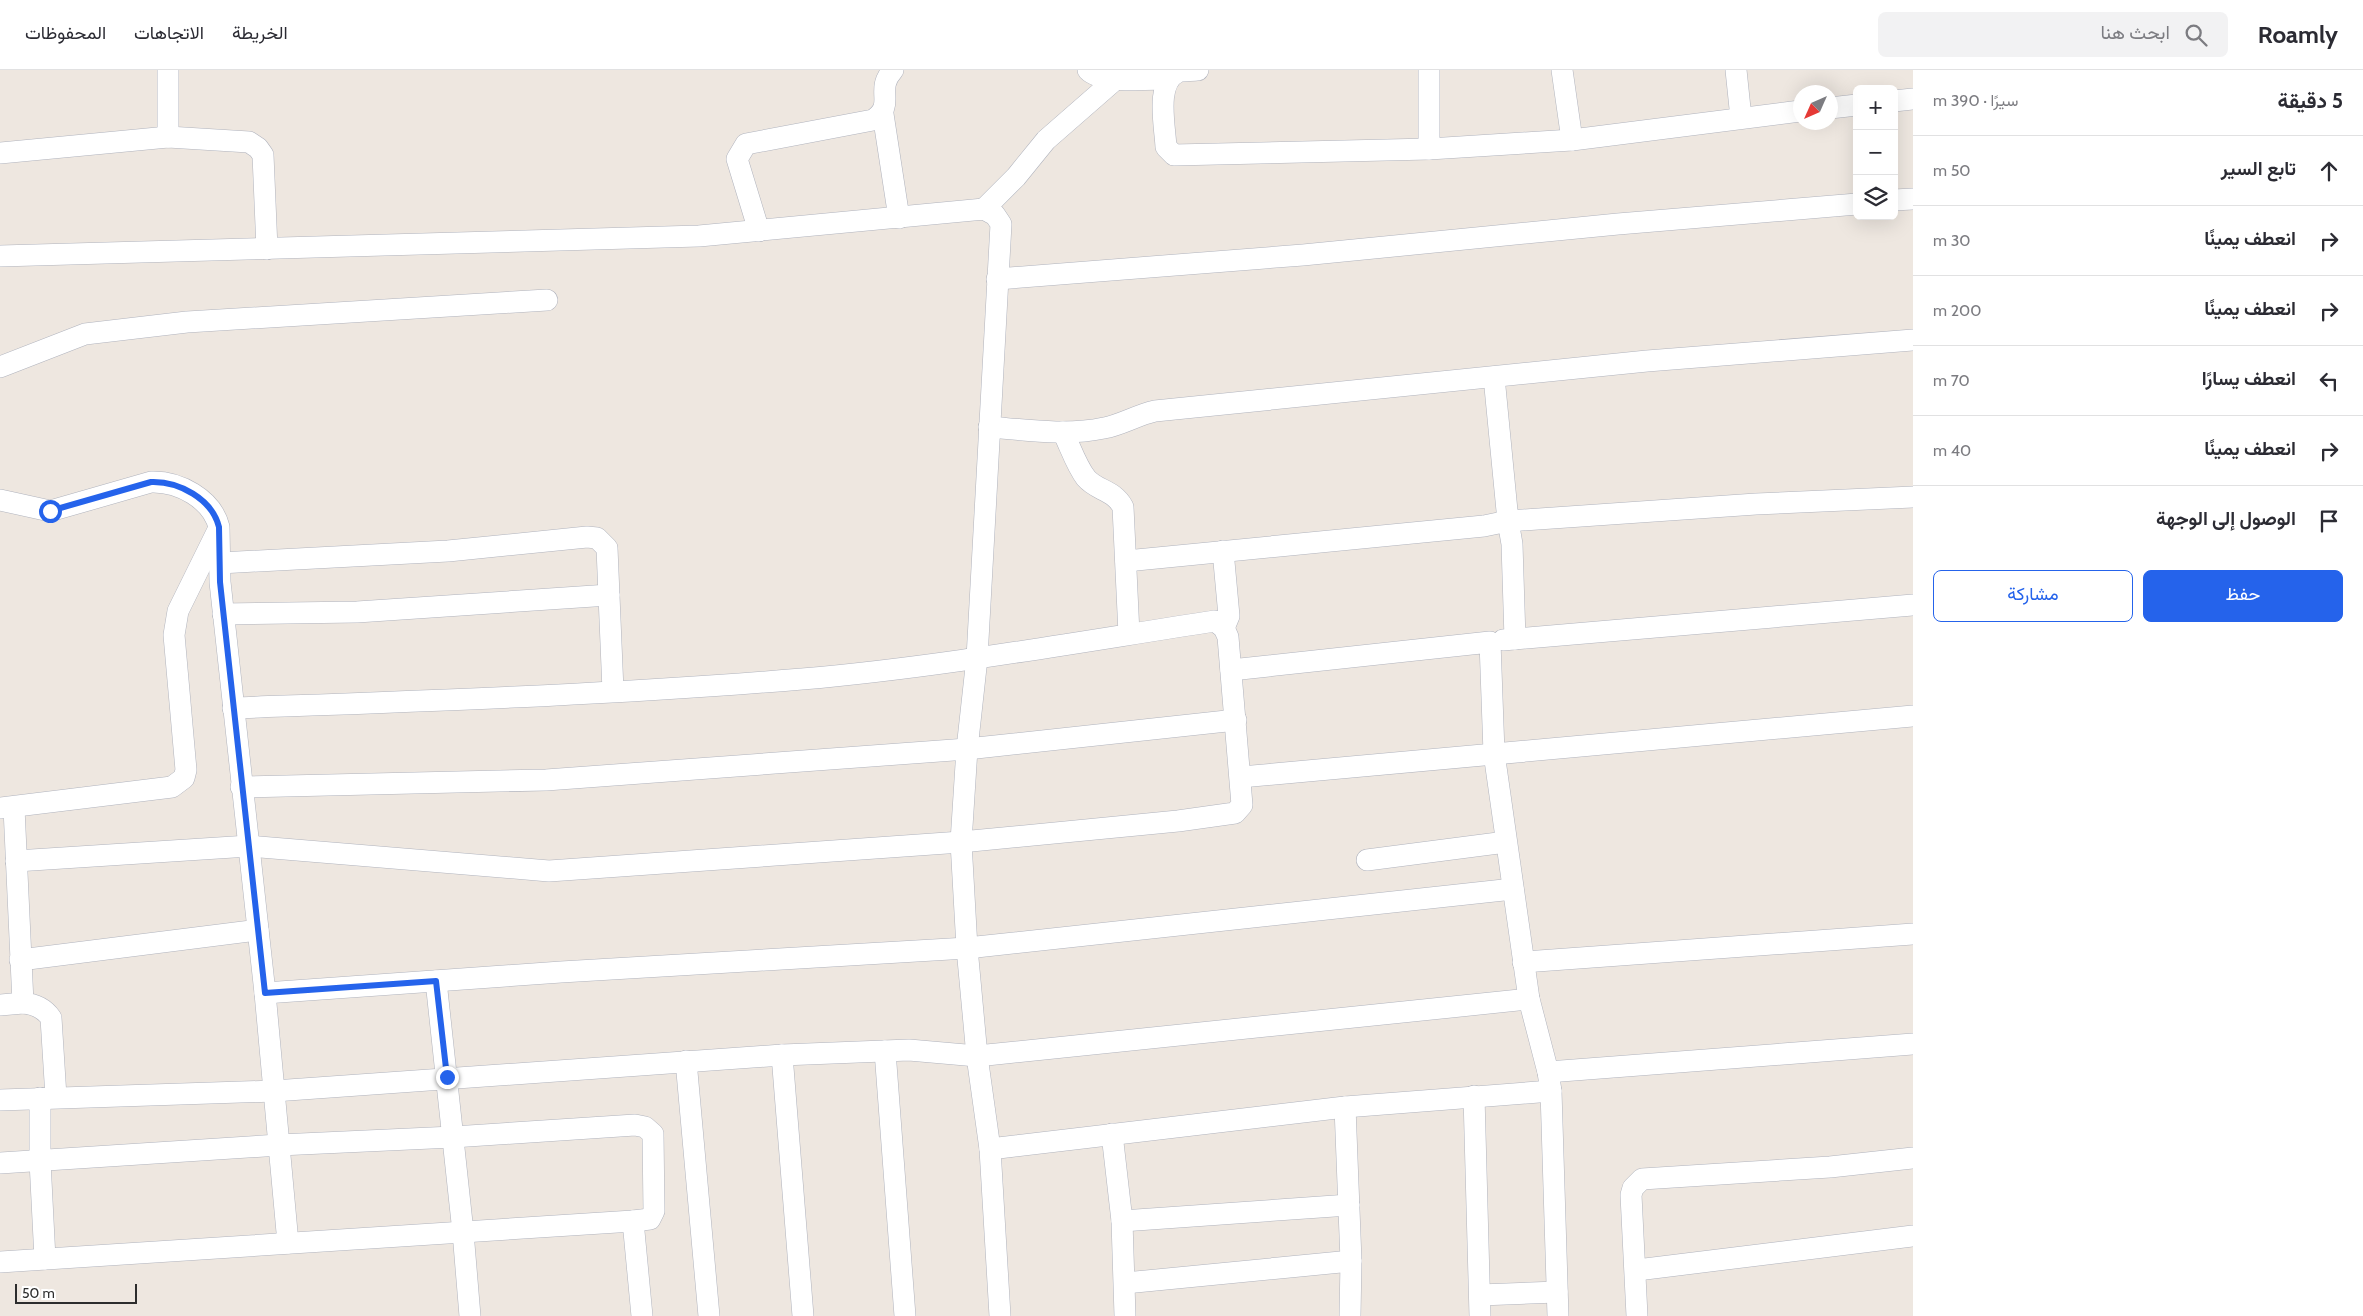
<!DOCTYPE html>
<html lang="ar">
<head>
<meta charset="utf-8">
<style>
  :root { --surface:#fff; --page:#f2f2f3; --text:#2b2b33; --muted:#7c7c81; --line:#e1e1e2; --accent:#2563eb }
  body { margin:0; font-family:Cabin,Vazirmatn,sans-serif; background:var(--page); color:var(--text); direction:rtl }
  .controls { position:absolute; right:15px; top:15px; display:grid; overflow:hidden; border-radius:8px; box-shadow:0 5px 20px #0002 }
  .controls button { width:45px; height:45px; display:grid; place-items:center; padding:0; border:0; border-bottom:1px solid var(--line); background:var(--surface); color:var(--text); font:25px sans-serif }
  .compass { position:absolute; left:1793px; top:15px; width:45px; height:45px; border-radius:50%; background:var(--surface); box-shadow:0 5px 20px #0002; rotate:225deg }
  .scale { position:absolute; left:15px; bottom:12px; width:122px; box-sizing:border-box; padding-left:5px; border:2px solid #2d2d2d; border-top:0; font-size:14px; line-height:18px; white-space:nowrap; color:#2d2d2d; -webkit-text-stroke:4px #fff; paint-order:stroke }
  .stop { position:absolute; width:15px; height:15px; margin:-11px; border:4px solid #2563eb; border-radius:50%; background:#fff }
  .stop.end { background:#2563eb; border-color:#fff; box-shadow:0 1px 5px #0008 }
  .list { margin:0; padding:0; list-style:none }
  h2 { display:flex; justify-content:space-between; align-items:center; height:65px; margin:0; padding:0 20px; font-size:21px }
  h2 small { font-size:16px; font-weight:400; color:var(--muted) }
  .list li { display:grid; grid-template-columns:32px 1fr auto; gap:15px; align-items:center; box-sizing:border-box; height:70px; padding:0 20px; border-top:1px solid var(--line) }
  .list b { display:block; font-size:19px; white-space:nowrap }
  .list em { font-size:16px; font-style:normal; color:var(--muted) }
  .actions { display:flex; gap:10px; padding:15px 20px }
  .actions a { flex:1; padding:11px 0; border:1px solid var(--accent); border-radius:8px; text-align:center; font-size:18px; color:var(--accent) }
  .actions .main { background:var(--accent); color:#fff }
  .icon { flex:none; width:28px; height:28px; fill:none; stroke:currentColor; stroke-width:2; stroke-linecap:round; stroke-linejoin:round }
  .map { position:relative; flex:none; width:1913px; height:1246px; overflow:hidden; direction:ltr }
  header { display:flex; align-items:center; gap:30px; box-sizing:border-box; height:70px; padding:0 25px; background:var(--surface); border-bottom:1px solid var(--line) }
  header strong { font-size:24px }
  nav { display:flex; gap:28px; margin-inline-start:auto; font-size:18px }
  .search { width:350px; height:45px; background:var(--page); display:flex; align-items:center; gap:12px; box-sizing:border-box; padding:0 18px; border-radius:8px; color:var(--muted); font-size:19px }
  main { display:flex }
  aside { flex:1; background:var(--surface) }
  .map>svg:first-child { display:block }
</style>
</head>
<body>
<header>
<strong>Roamly</strong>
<div class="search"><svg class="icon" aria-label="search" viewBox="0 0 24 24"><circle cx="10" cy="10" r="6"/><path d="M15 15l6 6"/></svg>ابحث هنا</div>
<nav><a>الخريطة</a><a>الاتجاهات</a><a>المحفوظات</a></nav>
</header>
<main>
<aside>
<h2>5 دقيقة<small>سيرًا · 390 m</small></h2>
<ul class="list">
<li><svg class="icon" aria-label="ahead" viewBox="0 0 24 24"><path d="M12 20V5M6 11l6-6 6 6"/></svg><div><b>تابع السير</b></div><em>50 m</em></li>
<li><svg class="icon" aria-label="right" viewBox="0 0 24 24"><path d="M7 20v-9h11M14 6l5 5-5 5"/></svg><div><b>انعطف يمينًا</b></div><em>30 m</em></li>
<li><svg class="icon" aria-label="right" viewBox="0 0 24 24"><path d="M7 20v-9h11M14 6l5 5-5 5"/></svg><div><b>انعطف يمينًا</b></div><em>200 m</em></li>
<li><svg class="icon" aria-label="left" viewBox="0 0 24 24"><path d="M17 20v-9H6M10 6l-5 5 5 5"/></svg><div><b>انعطف يسارًا</b></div><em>70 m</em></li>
<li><svg class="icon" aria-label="right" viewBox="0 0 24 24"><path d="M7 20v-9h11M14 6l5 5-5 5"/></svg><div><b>انعطف يمينًا</b></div><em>40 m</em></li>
<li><svg class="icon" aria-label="arrive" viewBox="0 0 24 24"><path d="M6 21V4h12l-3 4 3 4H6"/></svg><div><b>الوصول إلى الوجهة</b></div></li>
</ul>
<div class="actions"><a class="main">حفظ</a><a>مشاركة</a></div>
</aside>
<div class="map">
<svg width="1913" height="1246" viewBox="0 0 1913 1246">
  <rect width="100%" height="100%" fill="#eee7e0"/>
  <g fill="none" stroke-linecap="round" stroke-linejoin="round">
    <!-- minor casing -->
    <g stroke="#b0b3bd" stroke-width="22">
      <g id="minor">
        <path d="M1088,0C1101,14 1150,9 1169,9"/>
        <path d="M1198,0C1192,1 1184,0 1178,2C1155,12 1165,56 1166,77L1174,85L1429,79L1572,70L1800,41"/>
        <path d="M1429,0V79"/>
        <path d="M1562,0L1572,70"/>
        <path d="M1736,0L1741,48"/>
        <path d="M1894,31L1913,29"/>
        <path d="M1830,38L1857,35"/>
        <path d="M883,44L899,148"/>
        <path d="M168,67V0"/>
        <path d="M0,83L168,67L249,72L258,78L263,85L267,179"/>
        <path d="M1894,130L1913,129"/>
        <path d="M984,139L1016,107L1046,70L1117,8"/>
        <path d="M759,161L737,89L746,74L873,50C897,34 874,21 893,0"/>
        <path d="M0,186L699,166L984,139L995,145L1001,154L977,588L967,679L961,772L967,878L977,986L990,1079L1000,1246"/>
        <path d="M997,209L1303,185L1618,154L1857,134"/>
        <path d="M0,297L85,264L187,252L547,230"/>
        <path d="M1494,307L1508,451L1756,434L1913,427"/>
        <path d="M989,357C1026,360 1067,366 1104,358C1121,355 1137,345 1155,341L1647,291L1913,270"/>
        <path d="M1063,362C1070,376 1076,395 1086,408C1097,421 1113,419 1123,437L1129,564"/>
        <path d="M0,430L50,441L151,412C179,411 212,429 219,457L220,512L265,923L288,1173"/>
        <path d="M1223,481L1229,546L1224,558"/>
        <path d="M1126,491L1484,456L1508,451L1512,474L1515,569"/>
        <path d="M220,493L448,481L587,467L597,468L607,478L613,621"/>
        <path d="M223,544L357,542L609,525"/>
        <path d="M1503,570L1913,535"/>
        <path d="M1231,600L1490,572L1494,683L1529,929L1548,1002L1551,1021L1558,1246"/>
        <path d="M1241,707L1913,646"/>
        <path d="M241,717L546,710L967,679L1236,650"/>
        <path d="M0,738L172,717L184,708L186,700L174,565L178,541L218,460"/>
        <path d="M14,738L23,933C35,934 44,938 51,948L56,1027"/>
        <path d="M1367,790L1506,772"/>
        <path d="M16,791L249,776L549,801L961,772L1178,751L1235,743L1242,735L1228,567L1224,558L1215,551C1078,572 940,597 802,609C613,625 423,631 233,638"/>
        <path d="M20,890L258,860"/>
        <path d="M1523,892L1913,864"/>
        <path d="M436,911L463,1162L470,1246"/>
        <path d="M265,923L561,902L967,878L1513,819"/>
        <path d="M0,935L23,933"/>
        <path d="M885,981L905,1246"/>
        <path d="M782,985L803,1246"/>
        <path d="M686,991L709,1246"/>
        <path d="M1548,1002L1913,974"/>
        <path d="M1474,1026L1480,1246"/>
        <path d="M40,1028V1091L45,1189"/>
        <path d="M0,1030L274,1021L782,985L909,980L977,986L1529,929"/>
        <path d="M1345,1037L1351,1191L1350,1246"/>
        <path d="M1112,1064L1122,1151L1125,1246"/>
        <path d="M990,1079L1345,1037L1551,1021"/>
        <path d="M0,1093L279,1075L453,1067L635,1055L645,1057L653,1064L654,1141L650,1149L633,1151"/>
        <path d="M1122,1151L1349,1135"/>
        <path d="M0,1192L633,1151L642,1246"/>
        <path d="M1637,1200L1913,1166"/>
        <path d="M1125,1213L1351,1191"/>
        <path d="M1480,1225L1557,1222"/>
        <path d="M1637,1246L1631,1125L1633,1118L1642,1109L1830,1097L1913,1088"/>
      </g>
    </g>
    <!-- minor -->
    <use href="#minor" stroke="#fff" stroke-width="21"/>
  </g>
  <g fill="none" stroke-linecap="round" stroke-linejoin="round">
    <!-- route -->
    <path stroke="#2563eb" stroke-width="6" d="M50,441L151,412C179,411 212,429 219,457L220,512L265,923L436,911L447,1007"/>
  </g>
</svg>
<div class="controls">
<button>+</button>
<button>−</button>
<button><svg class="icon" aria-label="layers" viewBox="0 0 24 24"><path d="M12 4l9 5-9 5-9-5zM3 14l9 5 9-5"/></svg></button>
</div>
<svg class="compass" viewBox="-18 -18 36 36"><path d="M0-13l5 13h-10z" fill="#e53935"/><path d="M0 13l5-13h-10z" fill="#7c7c81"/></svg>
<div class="scale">50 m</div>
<div class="stop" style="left:50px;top:441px"></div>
<div class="stop end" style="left:447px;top:1007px"></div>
</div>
</main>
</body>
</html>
